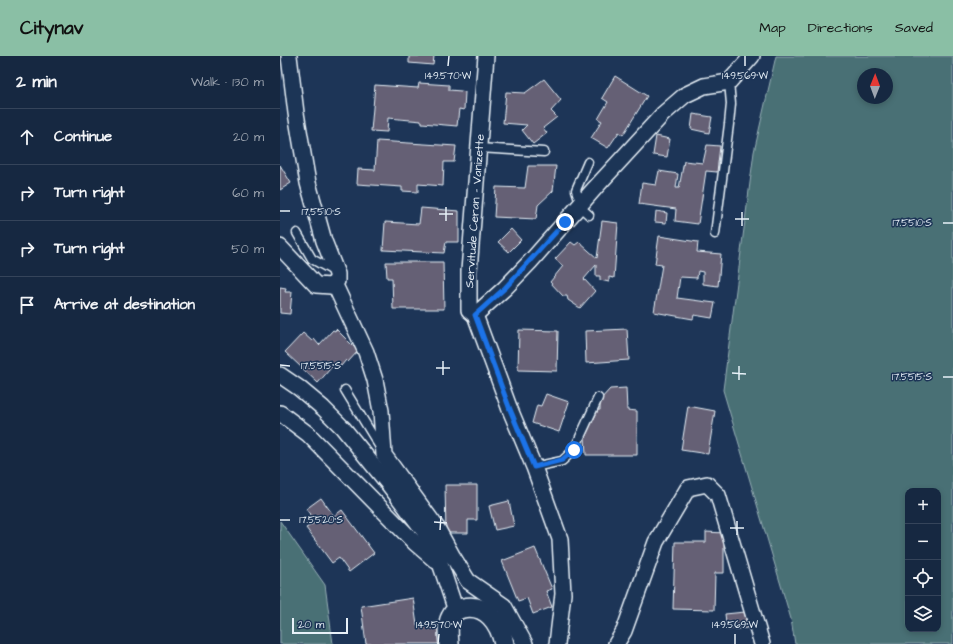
<!DOCTYPE html>
<html lang="en">
<head>
<meta charset="utf-8">
<style>
  :root { --surface:#162841; --page:#1f3048; --text:#f1f3f6; --muted:#9ea6b1; --line:#35445a; --accent:#8abfa5 }
  body { margin:0; font-family:"Architects Daughter",sans-serif; background:var(--page); color:var(--text) }
  .controls { position:absolute; right:12px; bottom:12px; display:grid; overflow:hidden; border-radius:8px; box-shadow:0 2px 6px #0003 }
  .controls button { width:36px; height:36px; display:grid; place-items:center; padding:0; border:0; border-bottom:1px solid var(--line); background:var(--surface); color:var(--text); font:20px sans-serif }
  .compass { position:absolute; left:577px; top:12px; width:36px; height:36px; border-radius:50%; background:var(--surface); box-shadow:0 2px 6px #0003; rotate:1deg }
  .scale { position:absolute; left:12px; bottom:10px; width:56px; box-sizing:border-box; padding-left:4px; border:2px solid #e8f1f8; border-top:0; font-size:11px; line-height:14px; white-space:nowrap; color:#e8f1f8; -webkit-text-stroke:3px #1d3557; paint-order:stroke }
  .stop { position:absolute; width:12px; height:12px; margin:-9px; border:3px solid #1a73e8; border-radius:50%; background:#fff }
  .stop.end { background:#1a73e8; border-color:#fff; box-shadow:0 1px 4px #0008 }
  .list { margin:0; padding:0; list-style:none }
  h2 { display:flex; justify-content:space-between; align-items:center; height:52px; margin:0; padding:0 16px; font-size:17px }
  h2 small { font-size:13px; font-weight:400; color:var(--muted) }
  .list li { display:grid; grid-template-columns:26px 1fr auto; gap:12px; align-items:center; box-sizing:border-box; height:56px; padding:0 16px; border-top:1px solid var(--line) }
  .list b { display:block; font-size:15px; white-space:nowrap }
  .list em { font-size:13px; font-style:normal; color:var(--muted) }
  .icon { flex:none; width:22px; height:22px; fill:none; stroke:currentColor; stroke-width:2; stroke-linecap:round; stroke-linejoin:round }
  .map { position:relative; flex:none; width:673px; height:588px; overflow:hidden }
  header { display:flex; align-items:center; gap:24px; box-sizing:border-box; height:56px; padding:0 20px; background:var(--accent); color:#111 }
  header strong { font-size:19px }
  nav { display:flex; gap:22px; margin-inline-start:auto; font-size:14px }
  main { display:flex }
  aside { flex:1; background:var(--surface) }
  .map>svg:first-child { display:block }
</style>
</head>
<body>
<header>
<strong>Citynav</strong>
<nav><a>Map</a><a>Directions</a><a>Saved</a></nav>
</header>
<main>
<aside>
<h2>2 min<small>Walk · 130 m</small></h2>
<ul class="list">
<li><svg class="icon" aria-label="ahead" viewBox="0 0 24 24"><path d="M12 20V5M6 11l6-6 6 6"/></svg><div><b>Continue</b></div><em>20 m</em></li>
<li><svg class="icon" aria-label="right" viewBox="0 0 24 24"><path d="M7 20v-9h11M14 6l5 5-5 5"/></svg><div><b>Turn right</b></div><em>60 m</em></li>
<li><svg class="icon" aria-label="right" viewBox="0 0 24 24"><path d="M7 20v-9h11M14 6l5 5-5 5"/></svg><div><b>Turn right</b></div><em>50 m</em></li>
<li><svg class="icon" aria-label="arrive" viewBox="0 0 24 24"><path d="M6 21V4h12l-3 4 3 4H6"/></svg><div><b>Arrive at destination</b></div></li>
</ul>
</aside>
<div class="map">
<svg width="673" height="588" viewBox="0 0 673 588">
  <rect width="100%" height="100%" fill="#1d3557"/>
  <filter id="ink" filterUnits="userSpaceOnUse"><feTurbulence type="fractalNoise" baseFrequency=".025" numOctaves="2"/><feDisplacementMap in="SourceGraphic" scale="8" xChannelSelector="R" yChannelSelector="G"/><feConvolveMatrix kernelMatrix="1 2 1 2 8 2 1 2 1" color-interpolation-filters="sRGB"/></filter>
  <g filter="url(#ink)">
    <!-- green -->
    <g fill="#487074" stroke="#98b0b6" fill-rule="evenodd">
      <path d="M496,0H673V588H515L511,563L443,334L474,96ZM583,18H607V42H583ZM628,435H658V573H628Z"/>
      <path d="M0,465L45,529L53,588H0Z"/>
    </g>
    <!-- building -->
    <g fill="#656075" stroke="#e8f1f8">
      <path d="M129,0H154L153,9L129,7Z"/>
      <path d="M335,20L367,40L343,79L339,76L328,92L311,82L322,65L318,63L328,46L322,42Z"/>
      <path d="M264,23L281,44L271,55L277,61L263,72L267,77L253,88L242,74L247,69L223,67L226,36L245,37Z"/>
      <path d="M139,27L169,29V34L181,35L185,36L184,54L179,53L177,70L142,67V65L108,62L107,76L91,75L95,29L138,32Z"/>
      <path d="M413,58L432,61L429,77L411,73Z"/>
      <path d="M376,80L390,83L387,101L373,99Z"/>
      <path d="M97,85L176,90L174,106H164L163,130L138,128V136L122,135V131L77,128L78,113L95,114Z"/>
      <path d="M427,89L440,90L437,116L426,115L418,168L395,165L396,153L359,148L362,127L376,129L379,115L398,118L396,132H399L404,105L423,107Z"/>
      <path d="M0,109L11,127L0,134Z"/>
      <path d="M248,110H276L273,135L258,149L256,163L214,161L216,131L245,132Z"/>
      <path d="M141,152L179,155V186H166L164,197L103,194L105,166L139,168Z"/>
      <path d="M376,155L387,157L386,167L375,166Z"/>
      <path d="M322,165L338,167L334,222L329,221V226L320,224V220H316V209L304,223L315,235L300,252L288,244L287,240H283L270,226L283,210L275,203L291,186L295,189L299,186L317,202Z"/>
      <path d="M231,173L241,184L229,196L218,186Z"/>
      <path d="M379,180L418,186L417,196L441,198L438,230L423,228V216L418,215L417,222L400,221L397,242L435,247L432,262L414,259L413,263L374,256L382,209L375,208Z"/>
      <path d="M106,206H163L164,253H113L112,222H107Z"/>
      <path d="M0,231L6,232L5,236H12L10,258L0,257Z"/>
      <path d="M56,273L78,295L68,306L66,304L61,310L56,306L38,327L5,296L23,277L32,285L34,283L39,289L53,274L55,275Z"/>
      <path d="M347,273L349,304L306,307L305,275Z"/>
      <path d="M239,274L278,275L277,315L238,314Z"/>
      <path d="M346,332L347,354L357,355V399H306L305,381L318,354H320V344L330,333Z"/>
      <path d="M266,338L289,346L279,376L252,367L257,349L261,350Z"/>
      <path d="M408,350L435,355L428,398L401,394Z"/>
      <path d="M165,429H197V464H188V477H166Z"/>
      <path d="M41,442L54,460L62,454L94,497L69,516L59,502L52,507L26,472L36,466L26,453Z"/>
      <path d="M229,445L234,470L215,474L209,450Z"/>
      <path d="M426,476L444,477V517H435L434,554L393,553L395,486H426Z"/>
      <path d="M255,492L272,533L266,535L272,551L253,558L247,542L238,545L222,505Z"/>
      <path d="M133,542L137,569L158,566L161,588H86L81,550Z"/>
      <path d="M465,556L467,572L447,574L445,558Z"/>
    </g>
    <g fill="none" stroke-linecap="round" stroke-linejoin="round">
      <!-- service casing -->
      <g stroke="#e8f1f8" stroke-width="11">
        <g id="service">
          <path d="M199,92L264,96"/>
          <path d="M301,149L296,134L308,106"/>
          <path d="M299,150L309,159"/>
          <path d="M17,177L32,203L55,216"/>
          <path d="M435,178L449,68L451,48L449,26"/>
          <path d="M65,334L101,393"/>
          <path d="M254,411L282,405L294,394L318,342"/>
        </g>
      </g>
      <!-- minor casing -->
      <g stroke="#e8f1f8" stroke-width="18">
        <g id="minor">
          <path d="M206,0L189,215V254L195,259L225,232L250,206L315,132L383,58L405,39L424,30L449,26L472,0"/>
          <path d="M0,191L36,229L51,230L57,225V218L44,185L28,127L16,57L9,0"/>
          <path d="M54,227L86,296L95,324L101,355L104,399L157,472L173,501L188,525L224,550L245,588"/>
          <path d="M195,259L229,351L254,411L280,483L283,538L277,588"/>
          <path d="M0,319L19,332L43,352L63,372L106,425L144,475L157,498L176,555"/>
          <path d="M0,357L28,378L135,487L156,505"/>
          <path d="M336,588L344,575L376,486L408,432L427,428L438,439L482,588"/>
        </g>
      </g>
      <!-- tertiary casing -->
      <g stroke="#e8f1f8" stroke-width="22">
        <path id="tertiary" d="M169,588C168,579 167,569 171,561C173,556 178,553 183,552C206,547 220,567 224,588"/>
      </g>
      <!-- service -->
      <use href="#service" stroke="#1d3557" stroke-width="8"/>
      <!-- minor -->
      <use href="#minor" stroke="#1d3557" stroke-width="15"/>
      <!-- tertiary -->
      <use href="#tertiary" stroke="#1d3557" stroke-width="19"/>
    </g>
  </g>
  <g fill="none" stroke-linecap="round" stroke-linejoin="round" filter="url(#ink)">
    <!-- route -->
    <path stroke="#1a73e8" stroke-width="5" d="M285,166L225,232L195,259L229,351L254,411L282,404L294,394"/>
  </g>
  <!-- ticks -->
  <path fill="none" stroke="#e8f1f8" stroke-width="1.5" d="M168,10L169,0M465,10V0M0,155H10M159,158H173M455,163H469M166,165V151M663,167H673M462,170V156M0,309L10,310M156,312H170M452,317L466,318M163,319V305M663,321H673M459,324V310M0,464H10M154,466L167,467M450,472H464M160,474L161,460M457,479V465M158,588L159,578M455,588V578"/>
  <g text-anchor="middle" dominant-baseline="central" stroke-width="3" stroke-linejoin="round" paint-order="stroke">
    <!-- street labels -->
    <g font-size="12" fill="#e8f1f8" stroke="#1d3557">
      <text transform="translate(195 155) rotate(-86)">Servitude Ceran - Vanizette</text>
    </g>
  </g>
  <g font-size="10" text-anchor="middle" fill="#e8f1f8" stroke="#1d3557" stroke-width="3" stroke-linejoin="round" paint-order="stroke">
    <text x="168" y="23">149.570°W</text>
    <text x="465" y="23">149.569°W</text>
    <text x="41" y="159">17.5510°S</text>
    <text x="632" y="170">17.5510°S</text>
    <text x="41" y="313">17.5515°S</text>
    <text x="632" y="324">17.5515°S</text>
    <text x="41" y="467">17.5520°S</text>
    <text x="159" y="572">149.570°W</text>
    <text x="455" y="572">149.569°W</text>
  </g>
</svg>
<div class="controls">
<button>+</button>
<button>−</button>
<button><svg class="icon" aria-label="locate" viewBox="0 0 24 24"><circle cx="12" cy="12" r="6"/><path d="M12 2v4M12 18v4M2 12h4M18 12h4"/></svg></button>
<button><svg class="icon" aria-label="layers" viewBox="0 0 24 24"><path d="M12 4l9 5-9 5-9-5zM3 14l9 5 9-5"/></svg></button>
</div>
<svg class="compass" viewBox="-18 -18 36 36"><path d="M0-13l5 13h-10z" fill="#e53935"/><path d="M0 13l5-13h-10z" fill="#9ea6b1"/></svg>
<div class="scale">20 m</div>
<div class="stop" style="left:294px;top:394px"></div>
<div class="stop end" style="left:285px;top:166px"></div>
</div>
</main>
</body>
</html>
